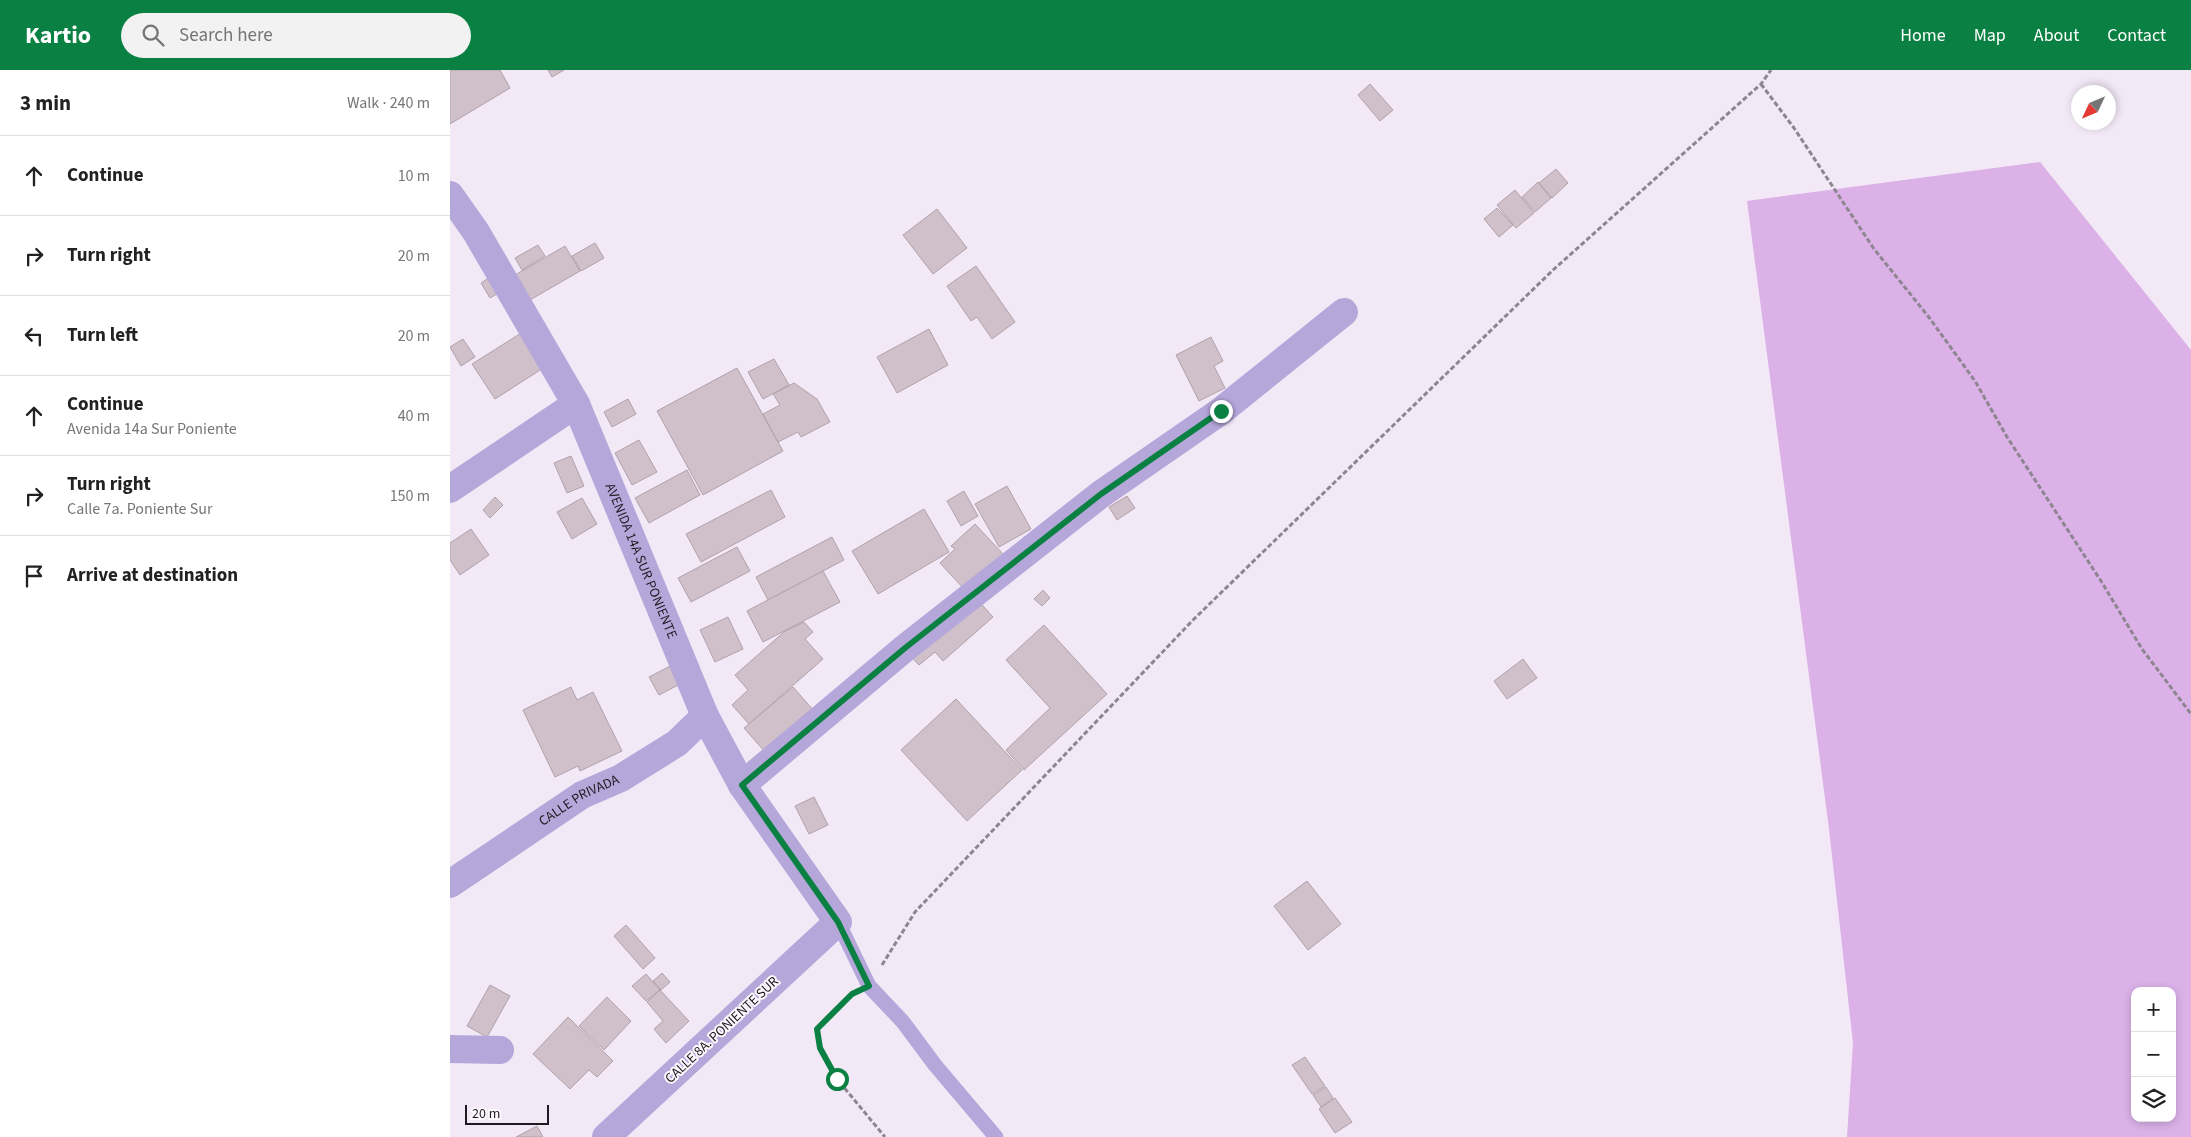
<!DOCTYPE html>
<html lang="en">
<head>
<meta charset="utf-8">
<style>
  :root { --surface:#fff; --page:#f2f2f2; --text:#222; --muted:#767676; --line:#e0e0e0; --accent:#0b8043 }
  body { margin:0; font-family:"Source Sans 3",sans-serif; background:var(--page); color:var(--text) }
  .controls { position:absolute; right:15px; bottom:15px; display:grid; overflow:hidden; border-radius:10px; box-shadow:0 2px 8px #0003 }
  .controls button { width:45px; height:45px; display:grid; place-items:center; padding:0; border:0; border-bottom:1px solid var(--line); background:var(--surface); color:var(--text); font:25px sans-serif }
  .compass { position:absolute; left:1621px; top:15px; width:45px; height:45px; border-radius:50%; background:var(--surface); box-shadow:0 2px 8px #0003; rotate:226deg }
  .scale { position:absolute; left:15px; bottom:12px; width:84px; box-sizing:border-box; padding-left:5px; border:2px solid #1e1a1f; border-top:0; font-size:14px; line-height:18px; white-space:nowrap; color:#1e1a1f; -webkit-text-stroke:4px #fcf8fd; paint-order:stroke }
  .stop { position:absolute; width:15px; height:15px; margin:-11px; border:4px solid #0b8043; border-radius:50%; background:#fff }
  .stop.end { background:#0b8043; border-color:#fff; box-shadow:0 1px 5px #0008 }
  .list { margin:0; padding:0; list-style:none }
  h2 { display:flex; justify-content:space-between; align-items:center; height:65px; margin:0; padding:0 20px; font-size:21px }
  h2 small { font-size:16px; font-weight:400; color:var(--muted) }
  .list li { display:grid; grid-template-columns:32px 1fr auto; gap:15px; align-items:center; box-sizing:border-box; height:80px; padding:0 20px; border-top:1px solid var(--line) }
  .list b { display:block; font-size:19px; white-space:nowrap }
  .list p { margin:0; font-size:16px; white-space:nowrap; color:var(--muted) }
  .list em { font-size:16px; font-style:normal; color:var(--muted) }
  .icon { flex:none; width:28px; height:28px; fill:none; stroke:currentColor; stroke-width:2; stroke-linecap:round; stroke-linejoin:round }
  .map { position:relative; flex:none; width:1741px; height:1067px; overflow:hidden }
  header { display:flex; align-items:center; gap:30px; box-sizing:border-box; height:70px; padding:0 25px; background:var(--accent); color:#fff }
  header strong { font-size:24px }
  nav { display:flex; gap:28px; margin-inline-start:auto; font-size:18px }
  .search { width:350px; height:45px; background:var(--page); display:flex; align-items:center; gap:12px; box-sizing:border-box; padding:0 18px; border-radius:28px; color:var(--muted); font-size:19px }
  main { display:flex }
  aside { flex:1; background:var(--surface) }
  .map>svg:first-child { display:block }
</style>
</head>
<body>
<header>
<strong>Kartio</strong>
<div class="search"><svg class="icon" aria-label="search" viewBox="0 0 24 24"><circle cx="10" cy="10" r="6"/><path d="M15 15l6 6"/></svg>Search here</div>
<nav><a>Home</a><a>Map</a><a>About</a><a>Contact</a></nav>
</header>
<main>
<aside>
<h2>3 min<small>Walk · 240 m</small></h2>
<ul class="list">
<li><svg class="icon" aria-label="ahead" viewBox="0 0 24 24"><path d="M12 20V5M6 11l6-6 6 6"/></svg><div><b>Continue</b></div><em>10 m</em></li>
<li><svg class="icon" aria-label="right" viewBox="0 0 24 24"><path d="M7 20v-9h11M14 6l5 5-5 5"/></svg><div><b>Turn right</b></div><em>20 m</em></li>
<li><svg class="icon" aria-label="left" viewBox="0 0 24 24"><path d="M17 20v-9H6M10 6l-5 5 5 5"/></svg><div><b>Turn left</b></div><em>20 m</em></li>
<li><svg class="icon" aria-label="ahead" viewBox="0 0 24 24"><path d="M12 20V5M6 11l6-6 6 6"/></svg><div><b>Continue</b><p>Avenida 14a Sur Poniente</p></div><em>40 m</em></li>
<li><svg class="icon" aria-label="right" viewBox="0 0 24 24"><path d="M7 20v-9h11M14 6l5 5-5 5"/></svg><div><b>Turn right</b><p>Calle 7a. Poniente Sur</p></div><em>150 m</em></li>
<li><svg class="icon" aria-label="arrive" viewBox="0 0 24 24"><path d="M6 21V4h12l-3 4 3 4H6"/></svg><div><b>Arrive at destination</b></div></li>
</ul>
</aside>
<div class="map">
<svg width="1741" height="1067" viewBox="0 0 1741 1067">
  <rect width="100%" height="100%" fill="#f2e8f6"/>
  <!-- green -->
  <path fill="#dbb1e8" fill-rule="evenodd" d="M1590,92L1741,280V1067H1397L1403,973L1379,759L1297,131ZM1685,921H1722V1048H1685Z"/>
  <!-- building -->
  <g fill="#cfc0c9" stroke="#b0a1aa">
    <path d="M0,0H50L60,18L0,54Z"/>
    <path d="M98,0H114L102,7Z"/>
    <path d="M920,14L943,40L930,51L908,25Z"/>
    <path d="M1106,99L1118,113L1102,128L1089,113Z"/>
    <path d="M1088,112L1101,128L1085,142L1072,127Z"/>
    <path d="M1065,120L1084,143L1066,158L1047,135Z"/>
    <path d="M1047,138L1063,155L1049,167L1034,149Z"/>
    <path d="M487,139L517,178L483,204L453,165Z"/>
    <path d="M145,173L154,188L131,201L122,186Z"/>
    <path d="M88,175L95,186L72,200L65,188Z"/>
    <path d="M115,176L130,201L80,230L65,205Z"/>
    <path d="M526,196L565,252L542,269L527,247L521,251L497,216Z"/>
    <path d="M40,207L50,222L40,228L31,213Z"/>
    <path d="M479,259L498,295L447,323L427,287Z"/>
    <path d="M76,260L98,295L45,329L22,294Z"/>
    <path d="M761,267L773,291L764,296L775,318L749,331L726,285Z"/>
    <path d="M13,269L25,287L11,296L0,277Z"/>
    <path d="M324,289L339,315L313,329L298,302Z"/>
    <path d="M287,298L333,381L253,425L207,341Z"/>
    <path d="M344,313L367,329L380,352L351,367L348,362L328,372L313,344L330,335L323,324Z"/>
    <path d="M178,329L186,344L162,357L154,342Z"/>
    <path d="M189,370L207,402L182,415L165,383Z"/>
    <path d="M121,386L134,416L117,423L104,393Z"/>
    <path d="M237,400L250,425L199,453L185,428Z"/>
    <path d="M557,416L581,459L549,477L525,434Z"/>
    <path d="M321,420L335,447L251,492L236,464Z"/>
    <path d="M514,421L528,446L511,456L497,431Z"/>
    <path d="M677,426L685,438L667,450L659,437Z"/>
    <path d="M45,427L53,435L40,448L33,440Z"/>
    <path d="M132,428L147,454L122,469L107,442Z"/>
    <path d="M474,439L499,482L428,524L402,481Z"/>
    <path d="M525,454L553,484L515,520L490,493L505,479L501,476Z"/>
    <path d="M21,459L39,485L10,505L0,490V473Z"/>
    <path d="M382,467L394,490L318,530L306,507Z"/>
    <path d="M287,477L300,501L241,532L228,508Z"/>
    <path d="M373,501L390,532L313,572L297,541Z"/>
    <path d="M593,520L600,528L592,536L584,529Z"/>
    <path d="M525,527L543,547L493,591L485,582L469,595L459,585Z"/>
    <path d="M278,547L293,579L265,592L250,560Z"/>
    <path d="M354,552L363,562L355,569L373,589L299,654L282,635L298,620L285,605L335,561Z"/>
    <path d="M594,555L657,624L574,700L556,680L600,638L556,590Z"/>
    <path d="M1073,589L1087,608L1057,629L1044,611Z"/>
    <path d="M224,594L234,612L209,625L199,607Z"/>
    <path d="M121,617L127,630L143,622L172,681L130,701L128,696L105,707L73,640Z"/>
    <path d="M343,617L364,641L316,683L294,658Z"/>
    <path d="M506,629L572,700L517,751L451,680Z"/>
    <path d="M364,727L378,755L359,764L345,736Z"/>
    <path d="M857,811L891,854L858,880L824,836Z"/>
    <path d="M176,855L205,888L193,899L164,866Z"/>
    <path d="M212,903L220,912L211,920L203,911Z"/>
    <path d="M196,904L210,920L196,931L182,916Z"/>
    <path d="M40,915L60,926L37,967L17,956Z"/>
    <path d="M210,920L239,951L216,973L204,959L213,951L197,932Z"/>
    <path d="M157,927L181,951L154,980L129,956Z"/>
    <path d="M118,947L163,991L147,1007L139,1000L120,1019L83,984Z"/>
    <path d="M855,987L875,1016L862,1024L842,995Z"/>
    <path d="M876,1017L883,1028L871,1037L863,1025Z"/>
    <path d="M885,1028L902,1052L885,1063L869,1039Z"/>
    <path d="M87,1056L93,1067H66Z"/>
  </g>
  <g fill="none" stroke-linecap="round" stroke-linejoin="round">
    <!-- path -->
    <g stroke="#8d8690" stroke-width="3" stroke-dasharray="5 2.5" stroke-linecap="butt">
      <path d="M1311,14L1344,58L1424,179L1478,246L1525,311L1557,367L1651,511L1692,579L1741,644"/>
      <path d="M432,895L465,842L743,550L1103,200L1311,14L1321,0"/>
      <path d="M400,927L367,959L370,978L387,1009L435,1067"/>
    </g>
    <!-- service -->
    <path stroke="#b6a7db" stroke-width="15" d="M388,852L419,916L453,952L485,995L546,1067"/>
    <!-- minor -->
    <g stroke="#b6a7db" stroke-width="28">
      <path id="s1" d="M0,125L26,162L126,334L255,646L292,715L388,852L156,1067"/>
      <path d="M0,419L126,334"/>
      <path d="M292,715L455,578L651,424L771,341L894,242"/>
      <path id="s2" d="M0,814L132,725L171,708L227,673L255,646"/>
      <path d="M0,979L50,980"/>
    </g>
  </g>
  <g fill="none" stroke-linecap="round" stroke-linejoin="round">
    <!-- route -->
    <path stroke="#0b8043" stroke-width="6" d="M387,1009L370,978L367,959L402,924L419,916L388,852L292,715L455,578L651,424L771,341"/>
  </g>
  <g text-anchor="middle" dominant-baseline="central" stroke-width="4" stroke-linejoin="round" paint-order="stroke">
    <!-- street labels -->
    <g font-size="14" fill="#1e1a1f" stroke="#fcf8fd">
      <text stroke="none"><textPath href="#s1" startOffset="414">AVENIDA 14A SUR PONIENTE</textPath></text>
      <text stroke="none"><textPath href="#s2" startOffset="154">CALLE PRIVADA</textPath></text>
      <text transform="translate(272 960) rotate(-43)">CALLE 8A. PONIENTE SUR</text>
    </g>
  </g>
</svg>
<div class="controls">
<button>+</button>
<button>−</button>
<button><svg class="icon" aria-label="layers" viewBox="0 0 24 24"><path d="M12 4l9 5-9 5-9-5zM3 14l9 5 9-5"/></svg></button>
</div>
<svg class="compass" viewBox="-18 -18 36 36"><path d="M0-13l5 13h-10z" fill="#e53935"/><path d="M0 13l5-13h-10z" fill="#767676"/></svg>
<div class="scale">20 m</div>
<div class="stop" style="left:387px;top:1009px"></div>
<div class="stop end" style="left:771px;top:341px"></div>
</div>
</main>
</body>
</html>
